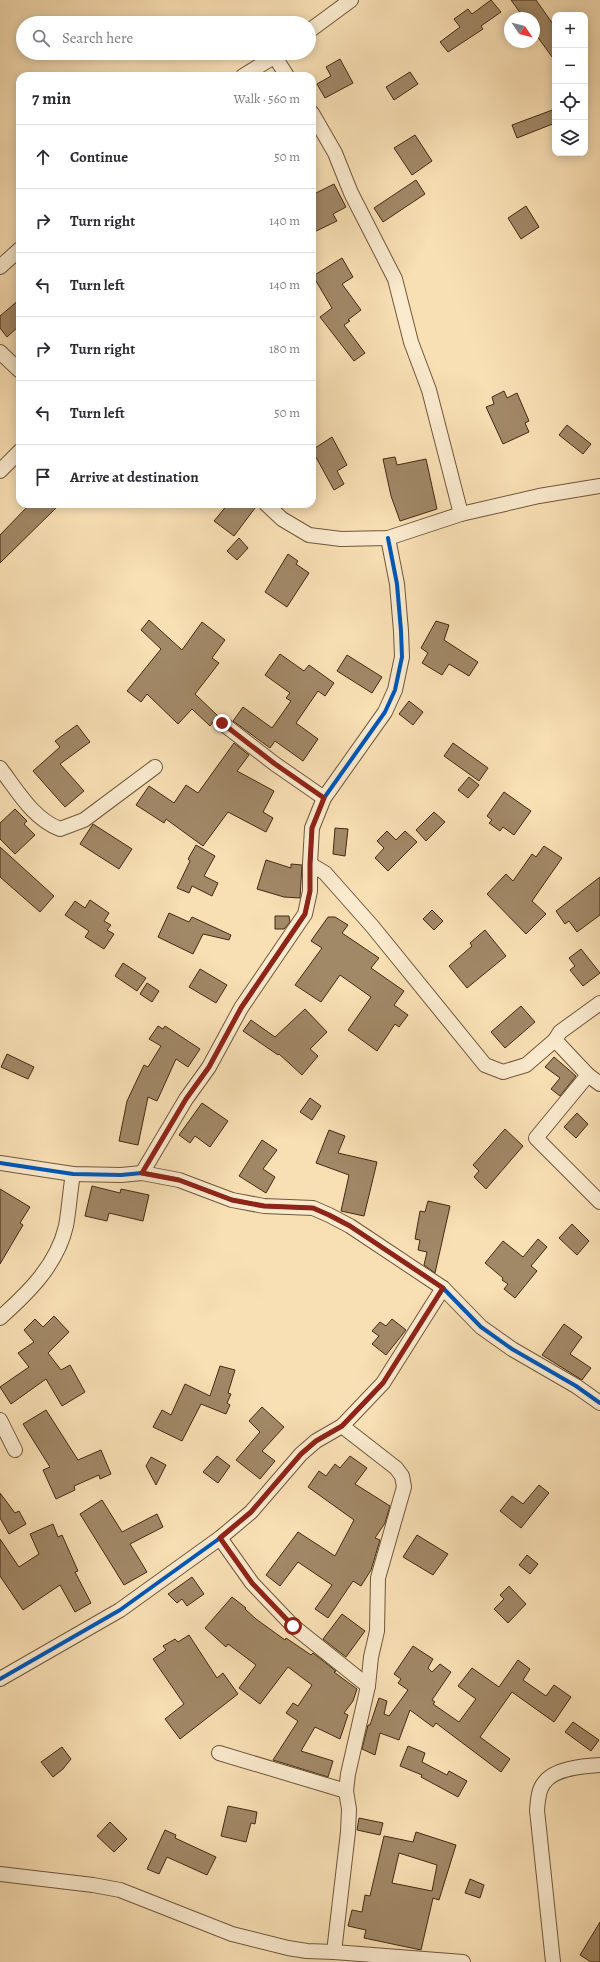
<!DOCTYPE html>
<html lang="en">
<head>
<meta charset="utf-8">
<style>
  :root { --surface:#fff; --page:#f7f7f7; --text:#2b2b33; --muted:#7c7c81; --line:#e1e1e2 }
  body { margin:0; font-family:Alegreya,serif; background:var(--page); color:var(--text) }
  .controls { position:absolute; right:12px; top:12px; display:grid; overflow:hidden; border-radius:8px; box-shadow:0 2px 10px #0003 }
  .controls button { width:36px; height:36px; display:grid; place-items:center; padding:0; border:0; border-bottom:1px solid var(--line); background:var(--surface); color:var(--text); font:20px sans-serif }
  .compass { position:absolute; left:504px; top:12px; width:36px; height:36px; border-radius:50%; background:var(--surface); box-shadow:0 2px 10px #0003; rotate:125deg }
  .stop { position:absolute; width:12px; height:12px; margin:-9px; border:3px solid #8f2418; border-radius:50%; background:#fff }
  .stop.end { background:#8f2418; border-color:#fff; box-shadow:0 1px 4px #0008 }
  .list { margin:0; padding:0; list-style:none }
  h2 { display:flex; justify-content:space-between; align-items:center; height:52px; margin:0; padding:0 16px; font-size:17px }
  h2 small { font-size:13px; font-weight:400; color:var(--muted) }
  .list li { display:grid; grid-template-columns:26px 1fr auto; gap:12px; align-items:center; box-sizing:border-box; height:64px; padding:0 16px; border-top:1px solid var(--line) }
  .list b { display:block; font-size:15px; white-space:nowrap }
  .list em { font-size:13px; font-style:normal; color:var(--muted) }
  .icon { flex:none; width:22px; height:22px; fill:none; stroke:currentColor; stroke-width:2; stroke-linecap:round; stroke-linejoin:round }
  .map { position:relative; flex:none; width:600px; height:1962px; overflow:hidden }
  .search { position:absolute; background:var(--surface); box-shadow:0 2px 10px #0003; left:16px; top:16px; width:300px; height:44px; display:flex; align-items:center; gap:10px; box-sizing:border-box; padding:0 14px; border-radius:22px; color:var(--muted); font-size:15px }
  .panel { position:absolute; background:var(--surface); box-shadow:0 2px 10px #0003; left:16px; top:72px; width:300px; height:436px; border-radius:12px }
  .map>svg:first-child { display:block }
</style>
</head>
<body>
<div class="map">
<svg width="600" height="1962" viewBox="0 0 600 1962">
  <rect width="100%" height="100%" fill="#f8dfb4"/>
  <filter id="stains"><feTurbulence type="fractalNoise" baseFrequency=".005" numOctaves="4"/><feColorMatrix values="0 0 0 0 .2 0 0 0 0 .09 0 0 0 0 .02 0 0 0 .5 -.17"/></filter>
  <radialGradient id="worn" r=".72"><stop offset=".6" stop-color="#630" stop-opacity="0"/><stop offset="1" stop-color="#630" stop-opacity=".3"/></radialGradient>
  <!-- building -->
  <g fill="#a18867" stroke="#432a13" fill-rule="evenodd">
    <path d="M491,0L501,12L481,26L483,29L448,52L440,42L460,27L454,19L468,9L472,14Z"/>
    <path d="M511,0H536L555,27V61L534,32V18H524Z"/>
    <path d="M340,59L353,83L325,98L317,84L331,76L326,67Z"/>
    <path d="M410,72L418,84L394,100L386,87Z"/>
    <path d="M555,109V123L517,138L512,125Z"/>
    <path d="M415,135L432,161L412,175L394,148Z"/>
    <path d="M416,180L425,194L383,222L374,208Z"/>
    <path d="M334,184L346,207L333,214L337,221L312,233V195Z"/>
    <path d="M526,206L539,227L521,239L508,218Z"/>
    <path d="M342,258L353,277L342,284L361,310L348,320L350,321L344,325L365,353L354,361L320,317L332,308L313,276Z"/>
    <path d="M20,299V325L7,337L0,328V316Z"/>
    <path d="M504,391L507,398L517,393L529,421L525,423L529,432L503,444L486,407L494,404L492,397Z"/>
    <path d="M567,425L591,444L583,454L559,435Z"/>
    <path d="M332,437L347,465L337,471L344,484L334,490L312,450Z"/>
    <path d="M395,457L397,465L426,459L437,509L400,521L391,496L383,459Z"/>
    <path d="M30,504H60L0,563V535Z"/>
    <path d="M228,504H258L234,536L214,521Z"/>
    <path d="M239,538L248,548L237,560L227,551Z"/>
    <path d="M288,554L298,561L296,564L309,573L287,607L265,592Z"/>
    <path d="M149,620L182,650L202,622L225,640L212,658L219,663L195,694L218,716L210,726L192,709L178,724L147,694L141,702L127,691L161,649L141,630Z"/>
    <path d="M436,621L449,625L444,640L478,662L469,676L449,664L442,675L422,663L428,653L421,648Z"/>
    <path d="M280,654L304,671L309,665L334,683L325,696L318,691L296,723L318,739L303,761L275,741L270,748L233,721L243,707L272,728L291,701L286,698L290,693L265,675Z"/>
    <path d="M347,655L382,677L372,693L337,671Z"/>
    <path d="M409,701L423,712L413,725L399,714Z"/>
    <path d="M77,725L90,742L60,764L84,791L65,807L33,771L60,747L55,741Z"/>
    <path d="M234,743L249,755L237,771L274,791L263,812L273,818L266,832L228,812L203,846L166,819L164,823L136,805L149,786L174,803L186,785L198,793Z"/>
    <path d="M453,743L488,768L479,781L444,756Z"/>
    <path d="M469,777L479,785L468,798L458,790Z"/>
    <path d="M504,792L531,811L514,835L503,827L500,831L489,823L492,820L487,816Z"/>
    <path d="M15,809L27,821L24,824L35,835L15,854L0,839V823Z"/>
    <path d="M434,812L445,822L426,841L416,830Z"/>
    <path d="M93,824L132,849L119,869L80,844Z"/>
    <path d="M335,828L348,829L345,856L333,854Z"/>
    <path d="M387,831L396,840L405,831L417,842L388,871L375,858L384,848L377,841Z"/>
    <path d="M196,845L215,856L204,876L218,883L212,896L192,886L189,893L177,888L190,861L188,859Z"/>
    <path d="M544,846L562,858L532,901L546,914L526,934L487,894L506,874L513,881L532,854L536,857Z"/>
    <path d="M0,847L54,896L40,912L0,877Z"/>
    <path d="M266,860L291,868V864L302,865L300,898L284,897L257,889Z"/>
    <path d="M600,877V915L577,932L569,921L565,924L556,911Z"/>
    <path d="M90,900L109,913L104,921L111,925L107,930L114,934L104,949L85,937L89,931L65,915L75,901L85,908Z"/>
    <path d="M432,910L443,921L434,930L423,919Z"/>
    <path d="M169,913L189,922L192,917L231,935L229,940L203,934L193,954L158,937Z"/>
    <path d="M275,916H289L290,922L284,929H275Z"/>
    <path d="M328,917H335L348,925L342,933L379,958L371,968L404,991L394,1005L408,1015L399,1027L395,1024L377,1051L348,1030L371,997L340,975L321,1002L295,985L322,948L311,941Z"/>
    <path d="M485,930L506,956L467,988L449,966L472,946L470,943Z"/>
    <path d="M581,949L600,973L583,986L570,970L575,966L569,958Z"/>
    <path d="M123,963L146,978L137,991L115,976Z"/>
    <path d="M200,969L227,985L216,1003L189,987Z"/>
    <path d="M147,983L159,991L152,1002L140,994Z"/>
    <path d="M521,1006L535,1022L505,1048L491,1032Z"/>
    <path d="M305,1009L327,1032L310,1049L318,1056L302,1075L279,1054L278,1055L243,1031L251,1020L275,1037Z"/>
    <path d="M158,1026L163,1029L165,1026L200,1049L188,1067L176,1059L157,1101L148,1097L138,1145L119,1141L127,1101L144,1065L148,1067L161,1046L149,1039Z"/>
    <path d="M7,1054L34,1067L28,1079L1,1067Z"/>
    <path d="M554,1057L576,1076L560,1096L551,1089L560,1078L545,1067Z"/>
    <path d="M310,1098L321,1106L312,1120L300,1112Z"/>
    <path d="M202,1103L228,1121L210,1147L195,1136L190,1143L179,1135Z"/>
    <path d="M577,1113L588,1124L576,1138L564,1127Z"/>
    <path d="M505,1129L523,1146L486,1189L474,1177L479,1171L473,1165Z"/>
    <path d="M329,1130L345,1136L338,1153L377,1162L364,1216L341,1211L349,1175L316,1163Z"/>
    <path d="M262,1140L277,1150L263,1169L275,1177L266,1193L239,1176Z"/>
    <path d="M92,1186L120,1193L121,1189L149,1195L143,1221L109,1213L107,1221L85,1216Z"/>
    <path d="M0,1189L30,1207L20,1223L23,1225L0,1264Z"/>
    <path d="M428,1201L450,1206L435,1273L424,1265L427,1252L418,1250L420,1240L415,1239L420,1211L425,1212Z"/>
    <path d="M572,1224L589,1241L577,1255L559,1238Z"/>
    <path d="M538,1239L547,1247L531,1266L537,1271L515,1298L504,1289L508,1284L502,1280L503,1278L485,1263L503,1241L523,1257Z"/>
    <path d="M54,1316L69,1332L48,1353L61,1370L70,1365L85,1392L62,1406L46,1379L11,1404L0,1387L29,1367L18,1353L34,1342L24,1330L35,1319L43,1327Z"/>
    <path d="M392,1319L406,1330L386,1355L372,1344L379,1336L372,1331L380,1322L386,1326Z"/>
    <path d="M564,1324L582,1337L570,1354L591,1368L582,1380L542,1355Z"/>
    <path d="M220,1366L235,1370L228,1393L231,1394L227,1403L230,1405L226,1414L201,1404L182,1441L153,1427L162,1410L171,1415L185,1384L210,1396Z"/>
    <path d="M262,1407L284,1427L262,1451L275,1461L260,1479L236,1460L260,1432L249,1421Z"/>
    <path d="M46,1410L78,1460L101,1450L111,1474L100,1479L99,1475L74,1486L75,1490L56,1499L43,1470L50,1467L23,1424Z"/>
    <path d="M217,1456L230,1466L218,1483L203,1472Z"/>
    <path d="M350,1456L367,1468L355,1484L390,1506L385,1523L375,1538L380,1540L371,1570L361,1586L353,1581L328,1618L315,1609L332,1585L298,1562L280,1586L266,1575L298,1532L335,1556L354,1520L308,1487L319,1471L326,1476L335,1464L340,1468Z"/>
    <path d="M151,1457L166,1465L156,1485L146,1466Z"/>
    <path d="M539,1485L549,1493L521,1528L500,1511L512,1496L523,1504Z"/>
    <path d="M0,1493L15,1513L19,1511L26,1524L9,1534L0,1518Z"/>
    <path d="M102,1500L122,1532L157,1514L163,1527L130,1544L147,1572L124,1585L80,1514Z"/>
    <path d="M53,1524L58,1537L62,1535L78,1571L75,1572L91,1603L75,1612L60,1585L23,1610L0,1576V1539L19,1567L39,1554L30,1534Z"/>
    <path d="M417,1535L448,1554L433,1575L403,1557Z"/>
    <path d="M527,1555L538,1564L530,1574L519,1565Z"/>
    <path d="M192,1577L204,1594L187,1606L182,1599L177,1603L168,1594Z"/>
    <path d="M509,1586L526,1604L508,1623L494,1609L504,1599L500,1595Z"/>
    <path d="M232,1597L246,1608L245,1609L256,1619L285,1640L286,1638L311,1655L313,1653L336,1671L334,1672L357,1689L353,1701L344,1713L348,1715L340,1739L315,1727L301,1751L333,1761L328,1777L273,1760L298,1721L286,1713L293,1703L298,1706L312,1685L288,1667L260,1704L239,1688L256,1665L228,1644L226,1647L205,1628Z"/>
    <path d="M342,1614L365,1631L346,1657L323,1639Z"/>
    <path d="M189,1635L217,1678L223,1673L238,1694L180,1739L165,1719L184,1704L153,1659L166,1650L163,1646L175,1639L178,1642Z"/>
    <path d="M413,1646L433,1659L428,1668L432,1672L440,1664L451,1672L432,1700L435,1702L433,1704L459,1722L476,1699L458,1686L472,1668L499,1687L518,1660L530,1669L523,1680L546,1696L554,1685L571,1697L554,1722L512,1692L480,1737L510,1759L501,1772L436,1723L433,1727L410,1710L399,1740L380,1733L375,1755L362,1749L368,1725H370L379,1698L387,1701L384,1714L389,1716L408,1690L398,1683L401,1679L394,1674Z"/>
    <path d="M573,1722L599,1740L591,1751L565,1732Z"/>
    <path d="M408,1746L425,1753L422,1762L447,1775L449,1771L467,1781L458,1797L421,1777L422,1775L400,1766Z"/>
    <path d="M62,1747L71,1759L63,1769L53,1777L41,1762Z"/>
    <path d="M228,1806L257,1812L255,1824L251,1823L246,1842L221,1836Z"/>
    <path d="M359,1818L383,1823L380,1835L357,1830Z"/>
    <path d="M110,1822L127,1839L114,1852L97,1836Z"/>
    <path d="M165,1830L176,1835L175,1838L216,1857L207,1875L167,1857L159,1874L147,1869Z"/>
    <path d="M416,1832L456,1845L439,1900L433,1898L421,1950L364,1938L366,1930L348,1926L352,1910L362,1912L365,1895L370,1896L384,1836L413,1842ZM399,1853L437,1865L432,1891L392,1883Z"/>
    <path d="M470,1879L484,1885L480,1898L465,1893Z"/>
    <path d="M600,1922V1962H591L580,1955Z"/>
  </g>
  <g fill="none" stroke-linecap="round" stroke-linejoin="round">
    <!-- street casing -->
    <g stroke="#70573b" stroke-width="16">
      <g id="street">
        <path d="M309,31L351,0"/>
        <path d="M275,57L287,76"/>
        <path d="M243,76L280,53"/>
        <path d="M312,113L335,153L351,193L395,279L411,342L429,390L461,514"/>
        <path d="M0,267L20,249"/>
        <path d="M0,352L20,371"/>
        <path d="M0,471L20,451"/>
        <path d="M266,504L282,519L309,535L341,539L388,538L461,514L539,496L600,486"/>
        <path d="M222,723L275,764L324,798"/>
        <path d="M0,768C17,790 33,819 60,829L84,820L155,767"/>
        <path d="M310,864L325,873L372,926L485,1065L503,1072L526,1065L555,1040"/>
        <path d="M600,1003L560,1032L555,1040L588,1075L536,1138L600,1202"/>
        <path d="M588,1075L600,1084"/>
        <path d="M0,1163L73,1174L121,1175L142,1173L179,1180L232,1200L264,1206L313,1208L329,1215L350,1226L443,1288L481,1327L512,1349L576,1386L600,1403"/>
        <path d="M142,1173L186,1099L209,1067L241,1008L305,914L310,891V864L312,828L324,798L385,712L395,690L402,657L401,631L397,584L388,538"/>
        <path d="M0,1318C28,1293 57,1265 66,1226C69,1210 70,1191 73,1174"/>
        <path d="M0,1420L15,1450"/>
        <path d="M220,1538L252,1583L293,1626L368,1686"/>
        <path d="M0,1679L120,1610L220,1538L251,1512L301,1454L316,1441L342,1426L383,1383L443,1288"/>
        <path d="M219,1753L346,1791"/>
        <path d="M0,1874L93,1885L120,1890L232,1934L288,1948L307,1951L334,1952L463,1962"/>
        <path d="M334,1952L348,1832L349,1809L346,1791L348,1774L368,1686L371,1657L377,1631L378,1578L404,1487L402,1476L396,1468L342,1426"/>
        <path d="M553,1962L537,1810C538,1801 538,1790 544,1783C554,1768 584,1766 600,1765"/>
      </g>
    </g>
    <!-- street -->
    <use href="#street" stroke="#faeace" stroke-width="14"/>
    <!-- cycleway casing -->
    <g stroke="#faeace" stroke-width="6">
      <g id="cycleway">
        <path d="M0,1163L73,1174L121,1175L142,1173L179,1180L232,1200L264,1206L313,1208L329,1215L350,1226L443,1288L481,1327L512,1349L576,1386L600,1403"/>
        <path d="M142,1173L186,1099L209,1067L241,1008L305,914L310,891V864L312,828L324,798L385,712L395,690L402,657L401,631L397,584L388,538"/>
        <path d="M0,1679L120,1610L220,1538L251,1512L301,1454L316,1441L342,1426L383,1383L443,1288"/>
      </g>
    </g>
    <!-- cycleway -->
    <use href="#cycleway" stroke="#0057b8" stroke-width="4"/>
  </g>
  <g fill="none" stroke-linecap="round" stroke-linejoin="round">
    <!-- route -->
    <path stroke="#8f2418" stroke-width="5" d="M222,723L275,764L324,798L312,828L310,864V891L305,914L241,1008L209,1067L186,1099L142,1173L179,1180L232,1200L264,1206L313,1208L329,1215L350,1226L443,1288L383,1383L342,1426L316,1441L301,1454L251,1512L220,1538L252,1583L293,1626"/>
  </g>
  <rect width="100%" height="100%" filter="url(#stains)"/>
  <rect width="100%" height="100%" fill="url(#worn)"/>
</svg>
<div class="controls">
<button>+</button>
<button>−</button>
<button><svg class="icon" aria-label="locate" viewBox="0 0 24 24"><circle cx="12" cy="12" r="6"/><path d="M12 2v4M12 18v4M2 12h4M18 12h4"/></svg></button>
<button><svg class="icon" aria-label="layers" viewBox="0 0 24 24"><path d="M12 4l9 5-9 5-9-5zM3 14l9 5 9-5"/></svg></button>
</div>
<svg class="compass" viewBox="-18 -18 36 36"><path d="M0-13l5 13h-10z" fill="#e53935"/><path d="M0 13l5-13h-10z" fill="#7c7c81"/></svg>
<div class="stop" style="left:293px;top:1626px"></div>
<div class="stop end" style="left:222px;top:723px"></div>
<div class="search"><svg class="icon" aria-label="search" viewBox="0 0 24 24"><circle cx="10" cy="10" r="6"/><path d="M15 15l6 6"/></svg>Search here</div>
<section class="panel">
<h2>7 min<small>Walk · 560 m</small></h2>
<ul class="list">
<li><svg class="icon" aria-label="ahead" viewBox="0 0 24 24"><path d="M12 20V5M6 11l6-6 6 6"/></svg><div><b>Continue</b></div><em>50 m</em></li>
<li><svg class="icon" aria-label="right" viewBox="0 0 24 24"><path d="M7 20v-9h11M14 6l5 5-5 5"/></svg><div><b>Turn right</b></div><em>140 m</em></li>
<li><svg class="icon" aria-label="left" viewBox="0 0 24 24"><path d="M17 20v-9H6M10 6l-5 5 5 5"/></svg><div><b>Turn left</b></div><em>140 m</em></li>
<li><svg class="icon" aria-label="right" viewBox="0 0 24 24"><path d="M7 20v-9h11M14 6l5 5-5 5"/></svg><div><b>Turn right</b></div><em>180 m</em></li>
<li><svg class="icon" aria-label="left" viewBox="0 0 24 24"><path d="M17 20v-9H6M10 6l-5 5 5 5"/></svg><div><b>Turn left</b></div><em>50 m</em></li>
<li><svg class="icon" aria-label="arrive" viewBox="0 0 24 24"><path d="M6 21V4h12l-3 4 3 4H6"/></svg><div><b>Arrive at destination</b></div></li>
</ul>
</section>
</div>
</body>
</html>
